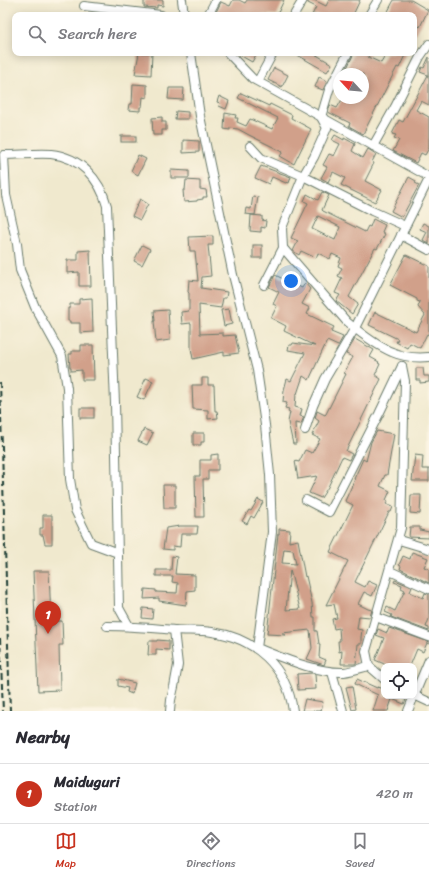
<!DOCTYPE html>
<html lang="en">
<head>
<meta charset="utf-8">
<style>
  :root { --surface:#fff; --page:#f7f7f7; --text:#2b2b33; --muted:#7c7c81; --line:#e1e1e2; --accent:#c8321e }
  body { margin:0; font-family:Sriracha,sans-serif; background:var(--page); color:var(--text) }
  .controls { position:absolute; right:12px; bottom:12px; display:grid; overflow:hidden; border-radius:8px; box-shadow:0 2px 10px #0003 }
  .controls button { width:36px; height:36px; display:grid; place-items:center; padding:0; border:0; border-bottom:1px solid var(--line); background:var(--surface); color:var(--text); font:20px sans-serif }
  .compass { position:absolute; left:333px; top:68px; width:36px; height:36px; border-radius:50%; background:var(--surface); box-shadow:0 2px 10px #0003; rotate:296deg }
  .you { position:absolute; left:291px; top:281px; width:14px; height:14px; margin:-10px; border:3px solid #fff; border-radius:50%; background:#1a73e8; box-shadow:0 0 0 6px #1a73e833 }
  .badge { display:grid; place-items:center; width:26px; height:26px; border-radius:50%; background:var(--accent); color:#fff; font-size:13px; font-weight:700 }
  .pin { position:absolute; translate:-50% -33px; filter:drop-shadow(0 1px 2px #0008) }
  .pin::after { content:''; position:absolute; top:21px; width:14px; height:12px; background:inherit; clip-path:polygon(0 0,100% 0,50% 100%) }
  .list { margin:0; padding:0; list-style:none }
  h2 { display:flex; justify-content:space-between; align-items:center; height:52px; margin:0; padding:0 16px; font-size:17px }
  h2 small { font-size:13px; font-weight:400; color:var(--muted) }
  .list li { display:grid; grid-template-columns:26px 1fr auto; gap:12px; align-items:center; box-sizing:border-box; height:60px; padding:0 16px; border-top:1px solid var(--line) }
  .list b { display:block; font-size:15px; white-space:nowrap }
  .list p { margin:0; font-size:13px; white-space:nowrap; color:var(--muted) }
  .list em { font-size:13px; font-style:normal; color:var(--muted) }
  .icon { flex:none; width:22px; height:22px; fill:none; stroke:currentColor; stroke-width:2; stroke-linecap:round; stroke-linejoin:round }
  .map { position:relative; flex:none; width:429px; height:711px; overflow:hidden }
  .search { position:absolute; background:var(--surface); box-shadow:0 2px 10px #0003; left:12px; right:12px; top:12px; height:44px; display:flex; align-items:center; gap:10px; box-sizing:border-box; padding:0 14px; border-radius:8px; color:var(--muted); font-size:15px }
  .sheet { height:112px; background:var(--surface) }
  nav { display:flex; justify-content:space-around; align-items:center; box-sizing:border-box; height:56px; border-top:1px solid var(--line); background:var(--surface); font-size:11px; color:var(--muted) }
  nav a { display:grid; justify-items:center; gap:2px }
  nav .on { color:var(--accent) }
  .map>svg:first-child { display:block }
</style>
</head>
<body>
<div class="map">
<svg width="429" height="711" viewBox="0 0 429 711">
  <rect width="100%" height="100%" fill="#fcf5e5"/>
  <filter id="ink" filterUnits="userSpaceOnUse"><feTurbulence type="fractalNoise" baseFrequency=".025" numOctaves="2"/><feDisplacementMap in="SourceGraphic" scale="8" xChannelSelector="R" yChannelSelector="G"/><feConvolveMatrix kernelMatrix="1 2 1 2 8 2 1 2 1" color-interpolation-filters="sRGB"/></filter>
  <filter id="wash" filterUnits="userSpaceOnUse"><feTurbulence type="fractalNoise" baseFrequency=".012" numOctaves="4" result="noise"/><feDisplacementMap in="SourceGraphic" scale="16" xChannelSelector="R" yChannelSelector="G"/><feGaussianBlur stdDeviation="0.9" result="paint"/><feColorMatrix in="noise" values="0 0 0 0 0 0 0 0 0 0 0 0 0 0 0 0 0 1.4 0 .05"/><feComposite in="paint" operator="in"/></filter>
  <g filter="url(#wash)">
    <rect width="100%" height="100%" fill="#f0e9ce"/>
    <g id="blocks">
      <!-- building -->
      <g fill="#d1a08a" fill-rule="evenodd">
        <path d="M148,0H163V6L157,5V8L144,7V1Z"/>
        <path d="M233,0H239L245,3L247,0H284L277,15L215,14L221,2L230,6Z"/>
        <path d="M308,0H314L326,6L329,0H360L353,15H312L316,7L308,3Z"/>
        <path d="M394,0H411L428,10L420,27L419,26L414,36V15H386Z"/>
        <path d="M139,53H152L151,75L135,74Z"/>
        <path d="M236,53H257L252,62Z"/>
        <path d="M294,53H313L332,64L327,72Z"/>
        <path d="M354,53H370L368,57L381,63L387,53H406L399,68L397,67L363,134L349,126L350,123L328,112L330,105L337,108L343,98H363V74H358L347,68Z"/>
        <path d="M429,57V105L421,101L416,110L429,117V148L425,155L421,153L416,163L393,151L399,140L394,138L396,135L392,134L399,120L403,122L428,75L420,72L422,67L424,68Z"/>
        <path d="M274,68L288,75L282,87L268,80Z"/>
        <path d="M319,77L327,81L323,90L315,87Z"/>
        <path d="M133,84L147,85V98L143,97L142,107H140V111L128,110L129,104H132Z"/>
        <path d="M169,88H184L183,100L168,99Z"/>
        <path d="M241,93L269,106L270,104L292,115L291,118L311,129L294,164L280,156L283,152L249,135L238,129L230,128V130L224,129L225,113L236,115L235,118H238L237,122L246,126L250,119L272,129L278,118L238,98Z"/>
        <path d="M219,96L229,101L226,109L219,106L220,103L217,102Z"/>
        <path d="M176,111L188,112V119H175Z"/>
        <path d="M162,117V122H166V130H162V135H153L152,118Z"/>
        <path d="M335,135L344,140V138L355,144L352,151L363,158L368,149L376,154L372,162L374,163L365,181L382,190L375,202L341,185L345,178L333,172L328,182L321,178L327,167L323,165L329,154L334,156L340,144L332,140Z"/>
        <rect x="121" y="136" width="15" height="6"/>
        <path d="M183,140L199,141V152L183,153Z"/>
        <path d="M138,155L146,159L138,175L131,171Z"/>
        <path d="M261,166L291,177L289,183L287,182L286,183L272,177L269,184L255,178Z"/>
        <path d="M171,170L189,171V178H171Z"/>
        <path d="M409,177L416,181L415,183L419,185L402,217L391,211Z"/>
        <path d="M186,180L200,181V189L206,190L207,197H203V199L197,200V201L184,202L183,190H185Z"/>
        <path d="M322,192L329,195L322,210L323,211L365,232L368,226L370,227L373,219L385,225L382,232L385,234L377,249L375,248L349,297L358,304L352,314L336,301L340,295L335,293L342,278L338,276L342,268L338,266L341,258L332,254L330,259L318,253L316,258L301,251L299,255L293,251L298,241L291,238L308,203L304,201L307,194L318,200ZM318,216L340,227L335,240L312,229Z"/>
        <path d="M253,196L258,197L255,215L245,214L246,208L251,209Z"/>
        <path d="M140,199L148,204L140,220L132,216Z"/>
        <path d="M251,215L262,216V220L266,221L265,228L261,227V232L250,231Z"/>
        <path d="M423,223L429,226V244L423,240L427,232L420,229Z"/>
        <path d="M213,236V245H208L211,276L202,277L201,288L227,292L226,298H223L221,308L199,305L200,334L223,333V336L235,335L239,353L224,355V352L193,359L191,348V323L182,324L181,312L189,311V293L188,292L189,280L198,281L195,251H190L189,237Z"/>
        <path d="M142,245L150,249L142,265L134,261Z"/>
        <rect x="253" y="245" width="9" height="13"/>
        <path d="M90,250L91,286H79V272L67,273V260H78V251Z"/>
        <path d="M406,255L429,266V335L427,334L420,348L410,343L407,348L396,342L398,339L369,325L375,312L416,332L425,315L418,307L420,302L417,301V299L390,285Z"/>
        <path d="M275,275L302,288L305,283L310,289L302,304L310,308L307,314L334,327L331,332L343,337L338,346L327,341L309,380L303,376L297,394H296L295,407L302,409L300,416L304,417L301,424L295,423L296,444H293L288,422L290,412L288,411L289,409L285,408L287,403L283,402L284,390L287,379L291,381L305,353L288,350L289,345H292L293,343L315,346L284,331L286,326L271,318L277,306L273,304L279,292L269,287Z"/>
        <path d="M92,298L93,332L80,333V323H70V321H68V308H70V304H79V299Z"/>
        <path d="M229,309L232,324L224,326L221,310Z"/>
        <path d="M168,310L170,340L156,342L154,321H155L154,311Z"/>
        <path d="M355,339L374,350L370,357L379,362L378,363L380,364L375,375L381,379L346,451L352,454L349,460L342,457L328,487L321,498L309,493L317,476L298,479L295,461L299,462L305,450L312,453L320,439L312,435L319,421L315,418L317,411L325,415L326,414L346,374L344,373L353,357L346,354Z"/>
        <path d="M81,345H93L94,380H82V370L71,371V368H70L69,354H72V351H81Z"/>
        <path d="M416,368H423L424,376H429V382L420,383V380H416Z"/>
        <path d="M146,378L153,381L144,400L137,397Z"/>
        <path d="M202,378H208V385H214L215,411H217L218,418L208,419V410L193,409L192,385H202Z"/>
        <rect x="80" y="408" width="14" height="10"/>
        <path d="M144,429L153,433L147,445L138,441Z"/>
        <path d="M377,431L394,434L387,475H385L380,486L390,491L386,500L388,501L386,504L393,507L391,512H389L355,582L365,587L368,581L377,585L372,596L364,592L358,604L368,609L372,610L370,617L359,616L357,629L362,630L361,637V644H358L356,664H341L342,651L339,652L338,641H340L339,628L334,629L332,619L337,618L334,604L326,605L348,561L330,552L353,505L345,501L355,479H354L363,459L366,461L371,442Z"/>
        <path d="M193,433H204V442H201V445H193Z"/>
        <path d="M218,454V470H208V479H203L204,517H196L195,476H200V460H211V455Z"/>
        <path d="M415,455L423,456L422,469H429V481H412Z"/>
        <path d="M163,485H175V508H164Z"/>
        <path d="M411,495H421L420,514L410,513Z"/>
        <path d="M258,499L263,502L254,518L251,516L247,524L242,521L249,510L251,511Z"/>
        <path d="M43,515H52V544H45L43,535H40V528H43Z"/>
        <path d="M180,526H198L197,534H181L180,547L173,546V550L163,549L166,528Z"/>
        <path d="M410,527H420V530L429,532V538L409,537Z"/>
        <path d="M279,529L290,530L289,542L298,540L305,577L306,576L312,603L313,617H315V631H317L319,644H320L319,657L326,660L324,665L307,659L312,648L310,630L282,633L286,635L267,634L278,534H279ZM284,549L293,550L296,564L282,563ZM290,570L300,609L286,610Z"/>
        <path d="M412,552L428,558L424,567L429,569V583L400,569L401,566L399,565L403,556L410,559Z"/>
        <path d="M172,556L177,557L175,574L195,575V590L187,591L186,605L159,601V598L144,599L145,589L156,590V592L177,593L178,583L172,582L173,576H156V570H171Z"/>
        <path d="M33,571H49L51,621H62L63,645H59L60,690L38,691Z"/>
        <path d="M395,580L412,587L410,592L423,598L425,593L429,594V619L426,627L429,628V631L391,617L392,615L385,612L387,607L395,611L405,590L401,588L402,585L394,582Z"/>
        <path d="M143,608L153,609L152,619L142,618Z"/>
        <path d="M389,628L429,642V644L427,643L423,652L417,649L410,666H389L375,660L384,638L376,635L378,629L387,633Z"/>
        <path d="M157,640L169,641V650L156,649V655H148L149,641H157Z"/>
        <path d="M313,673L315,674L316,689L298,690L297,674Z"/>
        <path d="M118,679L135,683L132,694L127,692L128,688L118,686Z"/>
        <path d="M357,679L377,688L378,687L384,689V696H398L406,700L404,704L392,699L388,711H373L378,695L355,684Z"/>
        <path d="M352,686L356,709L352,710L346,687Z"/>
        <path d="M305,699L323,702L321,711H302Z"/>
      </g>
    </g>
  </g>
  <g filter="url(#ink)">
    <use href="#blocks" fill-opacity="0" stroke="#68796a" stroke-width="1"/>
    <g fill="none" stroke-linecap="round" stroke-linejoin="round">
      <!-- minor casing -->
      <g stroke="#68796a" stroke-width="10">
        <g id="minor">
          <path d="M182,0L184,15"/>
          <path d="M84,6L161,15"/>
          <path d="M208,15L216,0"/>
          <path d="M294,15L303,0"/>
          <path d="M369,15L378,0"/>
          <path d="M191,53L200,116L233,275L257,370L265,425L270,475L272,532L257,648C283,658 317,673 344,672C352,671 361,668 369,666"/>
          <path d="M228,53L253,79L429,177"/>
          <path d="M348,53L329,90L321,117L327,128L314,157L303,176L282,228L283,248L347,322C358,331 379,347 392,352C403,357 417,358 429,357"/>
          <path d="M258,81L273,53"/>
          <path d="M250,146L261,158L303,176L372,211L405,226"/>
          <path d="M373,146L395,107L420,57L429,44"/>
          <path d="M401,235L429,250"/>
          <path d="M264,285L283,248"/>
          <path d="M305,430L313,406L325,379L355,328L429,179"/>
          <path d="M306,500L329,512L379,414L402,366"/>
          <path d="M399,540L429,549"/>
          <path d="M118,553L91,543L75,510L70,479L67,388L62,356L35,307L20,270L17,244L6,195L4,155C19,155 36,153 51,154C80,157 100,179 107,206L115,403L119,608L129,626"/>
          <path d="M390,571L429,589"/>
          <path d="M376,617L429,637"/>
          <path d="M107,626C130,626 152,628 175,630C187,631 199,630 212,632C255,638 287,667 293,711"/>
          <path d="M332,672L343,711"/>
          <path d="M384,679L369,666L366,651L401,528L405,381L402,366"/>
          <path d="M414,695L429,702"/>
          <path d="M414,696L429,660"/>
          <path d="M170,711L171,700L174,687L178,665L174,630"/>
          <path d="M408,711L414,696"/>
        </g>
      </g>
      <!-- minor -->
      <use href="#minor" stroke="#fff" stroke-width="8"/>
      <!-- rail -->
      <g stroke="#1f3d34" stroke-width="2" stroke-dasharray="6 3" stroke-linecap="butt">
        <path d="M0,382L10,711"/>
        <path d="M0,638L3,711"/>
      </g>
    </g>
  </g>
</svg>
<div class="controls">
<button><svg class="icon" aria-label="locate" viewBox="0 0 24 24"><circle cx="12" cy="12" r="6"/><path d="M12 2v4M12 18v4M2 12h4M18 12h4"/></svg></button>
</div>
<svg class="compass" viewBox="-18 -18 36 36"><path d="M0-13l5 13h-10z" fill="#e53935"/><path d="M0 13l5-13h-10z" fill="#7c7c81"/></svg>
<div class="you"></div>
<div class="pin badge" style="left:48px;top:634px">1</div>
<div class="search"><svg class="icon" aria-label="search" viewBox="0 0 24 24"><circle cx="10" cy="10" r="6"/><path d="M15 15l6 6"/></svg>Search here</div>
</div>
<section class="sheet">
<h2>Nearby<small></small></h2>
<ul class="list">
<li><span class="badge">1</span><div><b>Maiduguri</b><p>Station</p></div><em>420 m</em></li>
</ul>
</section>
<nav>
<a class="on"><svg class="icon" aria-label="map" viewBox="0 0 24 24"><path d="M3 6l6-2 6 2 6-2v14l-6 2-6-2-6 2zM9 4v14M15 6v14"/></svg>Map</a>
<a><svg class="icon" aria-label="directions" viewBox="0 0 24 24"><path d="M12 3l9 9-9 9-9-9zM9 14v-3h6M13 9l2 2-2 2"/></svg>Directions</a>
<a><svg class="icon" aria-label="saved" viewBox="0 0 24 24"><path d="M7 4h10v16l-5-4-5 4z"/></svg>Saved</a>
</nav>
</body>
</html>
